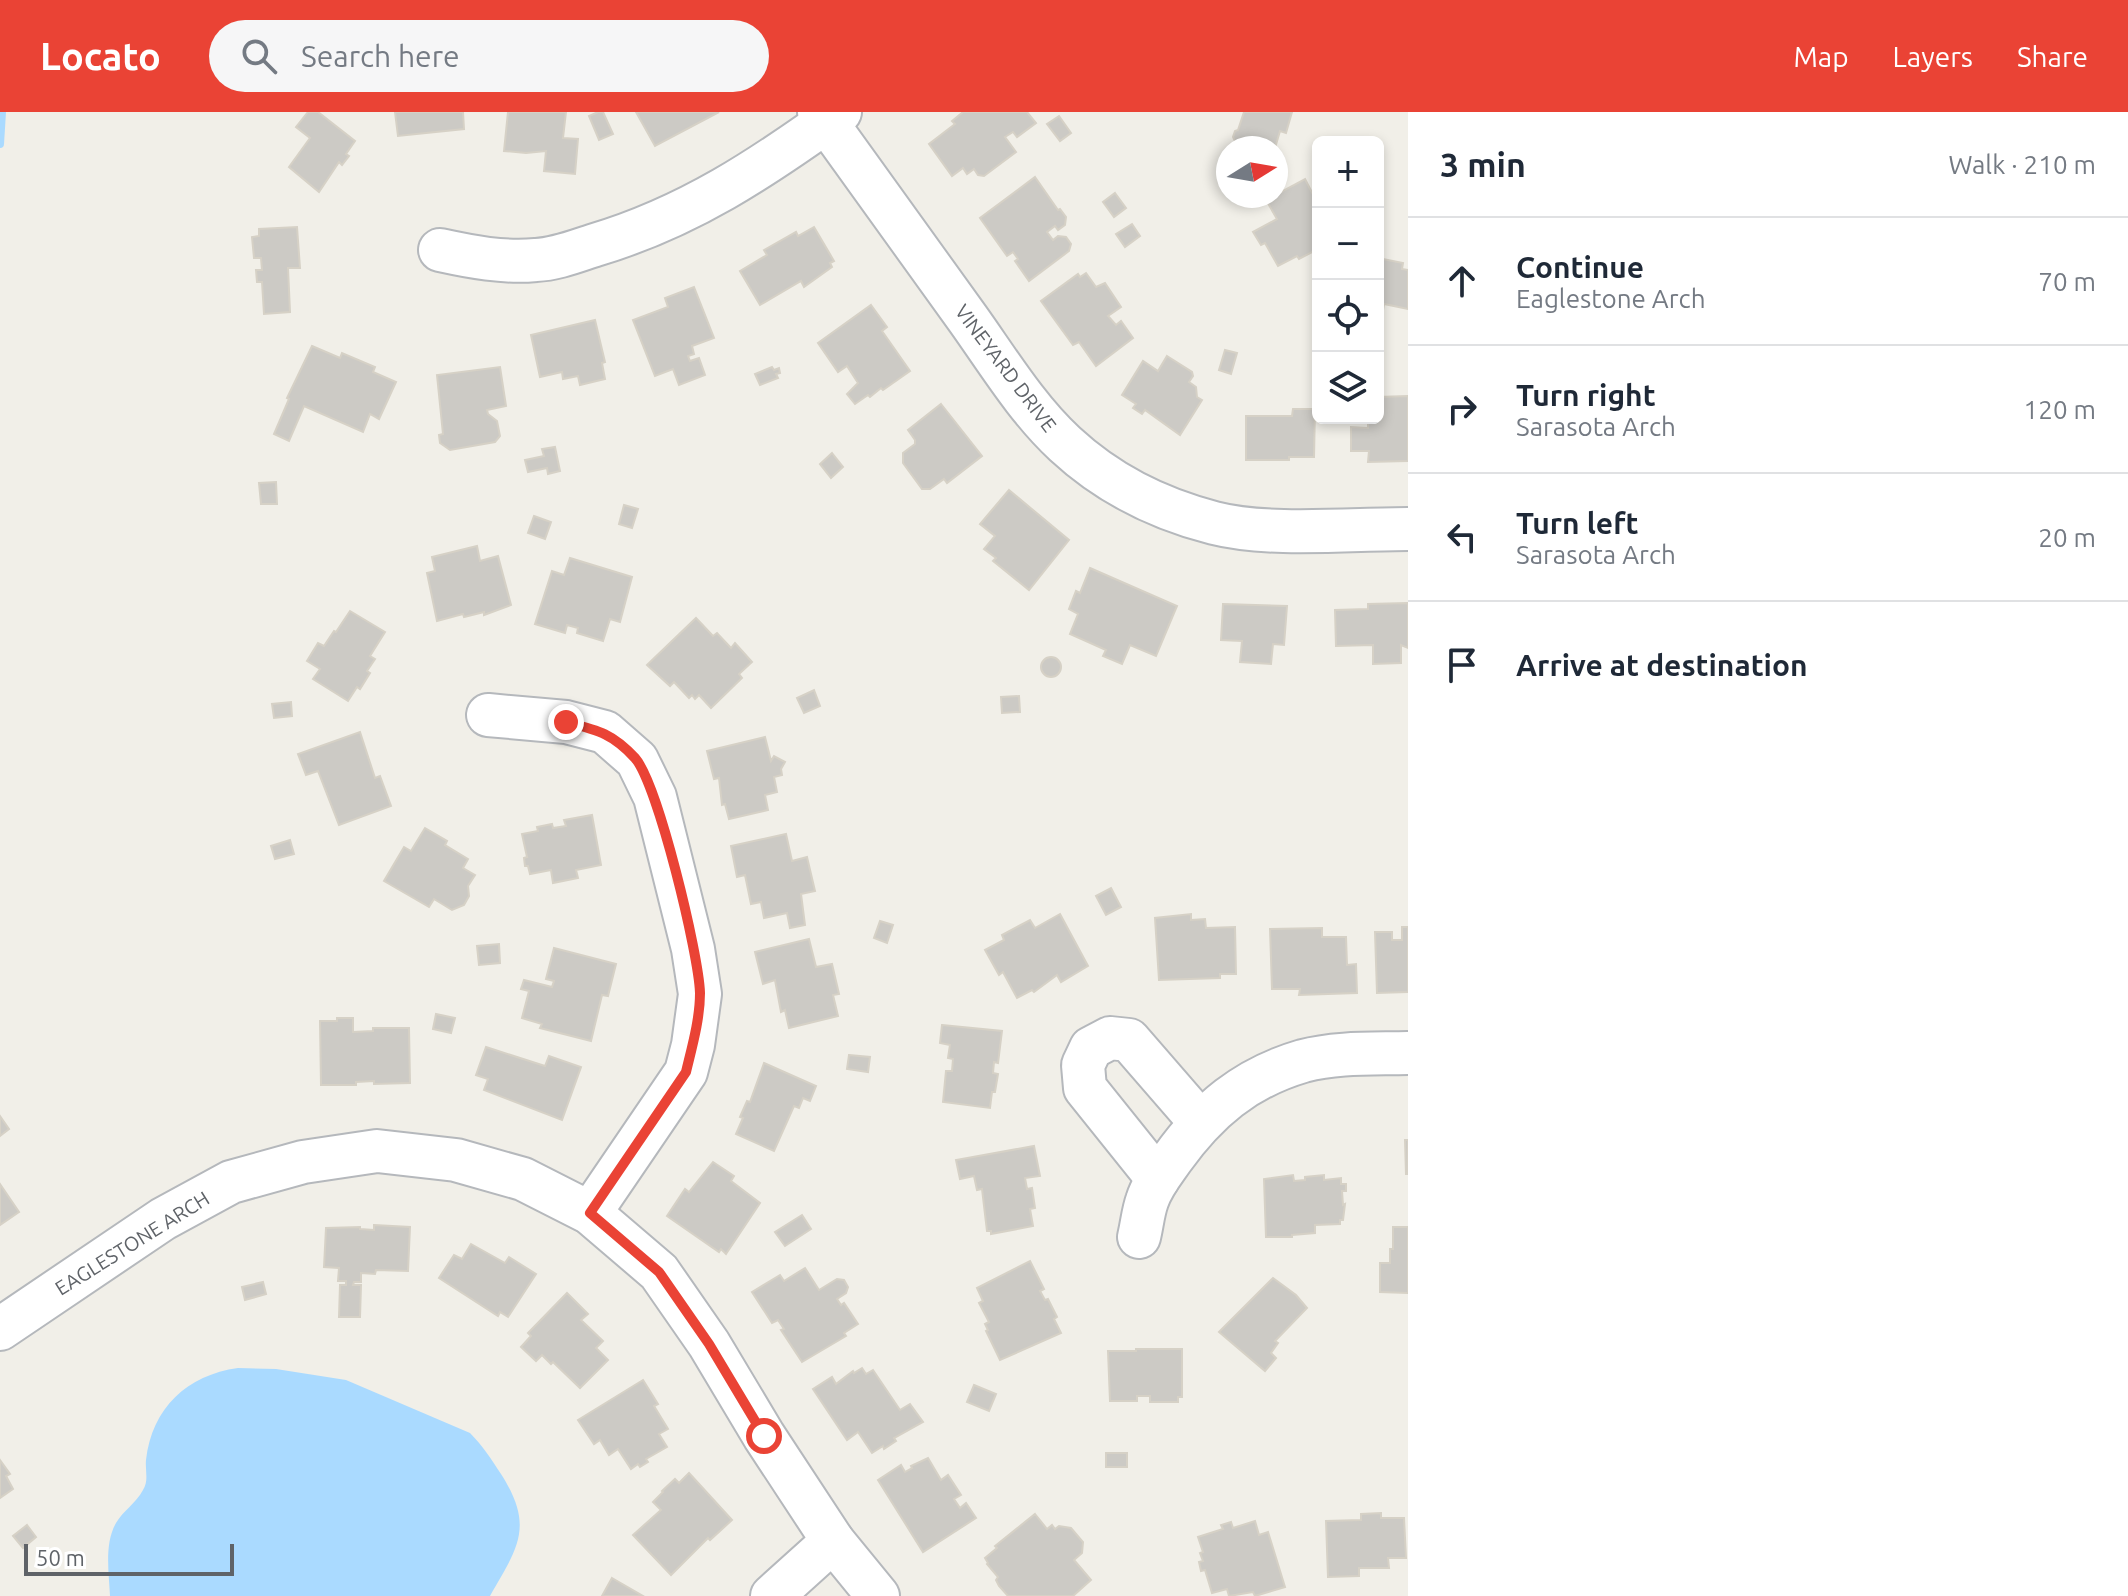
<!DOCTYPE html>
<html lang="en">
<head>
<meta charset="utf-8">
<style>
  :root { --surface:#fff; --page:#f6f6f7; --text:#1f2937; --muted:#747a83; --line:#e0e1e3; --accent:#ea4335 }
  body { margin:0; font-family:Ubuntu,sans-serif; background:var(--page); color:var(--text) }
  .controls { position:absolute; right:24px; top:24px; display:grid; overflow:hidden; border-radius:12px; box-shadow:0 4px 12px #0003 }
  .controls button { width:72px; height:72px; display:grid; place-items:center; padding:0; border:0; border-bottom:2px solid var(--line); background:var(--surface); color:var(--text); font:40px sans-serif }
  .compass { position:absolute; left:1216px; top:24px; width:72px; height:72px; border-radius:50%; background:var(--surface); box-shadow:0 4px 12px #0003; rotate:79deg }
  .scale { position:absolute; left:24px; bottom:20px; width:210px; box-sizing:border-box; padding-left:8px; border:4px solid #5f6368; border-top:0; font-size:22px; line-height:28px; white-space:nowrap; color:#5f6368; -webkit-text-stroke:6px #fff; paint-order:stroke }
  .stop { position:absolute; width:24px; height:24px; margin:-18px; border:6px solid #ea4335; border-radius:50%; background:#fff }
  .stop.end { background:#ea4335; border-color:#fff; box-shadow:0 2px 8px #0008 }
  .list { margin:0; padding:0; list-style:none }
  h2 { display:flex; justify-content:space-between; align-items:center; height:104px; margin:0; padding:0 32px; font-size:34px }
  h2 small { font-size:26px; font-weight:400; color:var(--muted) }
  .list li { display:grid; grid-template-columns:52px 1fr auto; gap:24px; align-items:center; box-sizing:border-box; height:128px; padding:0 32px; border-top:2px solid var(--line) }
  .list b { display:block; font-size:30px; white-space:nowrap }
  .list p { margin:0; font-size:26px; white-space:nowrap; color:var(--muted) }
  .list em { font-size:26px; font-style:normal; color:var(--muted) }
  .icon { flex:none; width:44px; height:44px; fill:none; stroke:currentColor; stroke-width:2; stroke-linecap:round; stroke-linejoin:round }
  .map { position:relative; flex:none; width:1408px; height:1484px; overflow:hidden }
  header { display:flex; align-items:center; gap:48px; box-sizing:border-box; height:112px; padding:0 40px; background:var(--accent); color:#fff }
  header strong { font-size:38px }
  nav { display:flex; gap:44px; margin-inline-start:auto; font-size:28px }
  .search { width:560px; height:72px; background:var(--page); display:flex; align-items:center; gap:20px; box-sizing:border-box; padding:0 28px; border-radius:44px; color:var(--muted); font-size:30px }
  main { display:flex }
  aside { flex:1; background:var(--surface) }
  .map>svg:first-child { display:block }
</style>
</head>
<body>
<header>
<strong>Locato</strong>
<div class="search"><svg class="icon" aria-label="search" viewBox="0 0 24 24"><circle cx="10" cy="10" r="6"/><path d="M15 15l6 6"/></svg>Search here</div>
<nav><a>Map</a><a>Layers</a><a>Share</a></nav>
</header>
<main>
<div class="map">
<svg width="1408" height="1484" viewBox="0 0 1408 1484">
  <rect width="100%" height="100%" fill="#f1efe8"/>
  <!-- water -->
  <path fill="#aadaff" d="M238,1256L276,1257L346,1268L470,1321C483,1334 491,1347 501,1362C534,1414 519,1434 490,1484H110C109,1461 104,1432 116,1411C123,1399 136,1391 143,1378C149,1369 145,1359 146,1348C152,1296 187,1263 238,1256Z"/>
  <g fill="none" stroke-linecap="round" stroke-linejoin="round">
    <!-- stream -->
    <path stroke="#aadaff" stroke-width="8" d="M0,32L2,0"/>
  </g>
  <!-- building -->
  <g fill="#cccac5" stroke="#d6d1c6" stroke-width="2">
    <path d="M308,0H318L355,29L346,42L349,44L342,53L339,50L319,80L289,55L310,26L296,15Z"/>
    <path d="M395,0H463L464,17L398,24Z"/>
    <path d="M508,0H566L563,26L578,27L575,62L544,59L546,39L526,41L504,39Z"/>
    <path d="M598,0H603L613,22L599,28L589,4Z"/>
    <path d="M636,0H719L655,34Z"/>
    <path d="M963,0H1027L1036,11L1017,25L1013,20L1005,25L1016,40L984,64L978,63L974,57L967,62L963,56L952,64L929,32L955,12L952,9Z"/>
    <path d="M1244,0H1292L1286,21L1280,19L1275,36H1232L1235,29L1233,25L1235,19L1238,18Z"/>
    <path d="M1059,4L1071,21L1060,29L1047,12Z"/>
    <path d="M1035,65L1058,98L1060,97L1066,105L1065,113L1058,118L1055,114L1047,120L1053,128L1058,124L1066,125L1071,132L1069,139L1029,169L1015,149L1018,147L1013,140L1007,144L980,106Z"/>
    <path d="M1305,67L1318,92V137L1299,147L1297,144L1278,154L1265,131L1261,133L1253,120L1277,107L1266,88Z"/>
    <path d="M1115,81L1126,96L1114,105L1103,90Z"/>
    <path d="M1132,112L1140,124L1125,135L1116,122Z"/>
    <path d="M297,115L300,156H288L290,200L264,202L262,170H257L256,158H262L261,146H254L252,125L259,124V117Z"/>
    <path d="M814,115L834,149L830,151L832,155L804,175L801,169L760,193L740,159L767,143L764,138L796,120L798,124Z"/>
    <path d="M1378,146L1403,151L1402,157L1408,158V197L1384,192L1382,204H1378Z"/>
    <path d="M1086,161L1096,175L1105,171L1121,195L1108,204L1116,213L1121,209L1133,226L1096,254L1079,230L1073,233L1041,189L1078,162L1080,165Z"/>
    <path d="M694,175L714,226L692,234L694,242L688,244L690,249L699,246L705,263L679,273L673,257L655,264L633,208L668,195L665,186Z"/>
    <path d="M871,193L887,215L882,219L910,259L883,278L881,276L870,285L868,283L855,292L847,282L858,271L847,254L838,260L818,231Z"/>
    <path d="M595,208L605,250L602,251L605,267L580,273L578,264L563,267L562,260L540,265L531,223Z"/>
    <path d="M312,234L340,246L342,241L375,255L373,260L396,270L379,307L370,302L363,320L304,294L289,329L274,322L289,287L287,286Z"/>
    <path d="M1225,238L1237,241L1231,262L1219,258Z"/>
    <path d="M1167,244L1192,260L1193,264L1189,270L1196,275L1197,285L1202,288L1180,323L1145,298L1142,302L1133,296L1136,292L1122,283L1143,249L1158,259Z"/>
    <path d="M500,255L506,294L487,298L488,302L497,309L500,324L495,330L450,338L440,331L439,323L443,322L437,263Z"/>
    <path d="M772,255L774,258L779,256L780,261L776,262L778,266L760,273L755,262Z"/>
    <path d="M1408,284V349L1368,350L1369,339H1351V315L1368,316V306H1378V285Z"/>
    <path d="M941,292L982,344L947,371L944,367L930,377H922L903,351V341L915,332V328L908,318Z"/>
    <path d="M1293,297H1315L1314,345H1289V348H1246V304H1292Z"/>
    <path d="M555,335L560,359L548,362L547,356L528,360L525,348L544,344L542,337Z"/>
    <path d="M832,341L843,355L831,366L820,352Z"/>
    <path d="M276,370L277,392H261L259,371Z"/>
    <path d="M1009,378L1069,428L1029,478L993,449L996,446L984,437L995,424L980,412Z"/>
    <path d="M624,393L638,397L632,416L619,412Z"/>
    <path d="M534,404L551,410L545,427L528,421Z"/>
    <path d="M477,434L480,449L498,444L511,493L484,503V500L464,505L463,502L437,509L427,461L435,459L432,445Z"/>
    <path d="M570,446L632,465L620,510L610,507L603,529L577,521L578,516L567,513L565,521L535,512L552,459L564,463Z"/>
    <path d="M1090,456L1177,494L1156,544L1130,533L1122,552L1103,544L1106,538L1070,522L1078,502L1069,497L1076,479L1080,481Z"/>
    <path d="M1408,491V536L1401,533V551L1373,552V533L1336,534L1335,498L1368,497V492Z"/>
    <path d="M1223,492L1287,494L1284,533L1273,532L1271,552L1240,550L1242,529L1221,528Z"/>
    <path d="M350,499L385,520L370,544L375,547L367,559L370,561L360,577L357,575L348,589L313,567L320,557L307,549L318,531L324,534L334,519L336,520Z"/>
    <path d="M696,506L713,524L717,521L731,536L735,531L752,550L739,562L742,566L711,596L699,583L695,587L692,583L689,586L674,570L670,574L647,553Z"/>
    <circle cx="1051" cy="555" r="10"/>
    <path d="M814,578L820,594L804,601L797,586Z"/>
    <path d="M1019,584L1020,600L1002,601L1001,585Z"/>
    <path d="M291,590L292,604L274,606L272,592Z"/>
    <path d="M360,620L375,666L380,664L391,694L339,713L318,659L306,663L298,642Z"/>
    <path d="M765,625L771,649L774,644L785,650L781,657L782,663L774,665L777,680L765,683L768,698L729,707L725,692L722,693L719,666L714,667L707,639Z"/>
    <path d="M592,703L601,753L576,758L578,766L553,771L551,758L530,762L528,754H525L524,746L527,745L522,722L538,719L537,715L552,712L553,716L566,714L564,708Z"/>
    <path d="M425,716L447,729L445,733L468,747L463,756L475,763L468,774L469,784L464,793L452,798L434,787L429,795L384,769L404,735L411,739Z"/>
    <path d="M786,722L792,749L807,745L815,779L801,782L805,813L790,816L787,801L764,806L761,790L751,792L745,763L737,765L731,734Z"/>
    <path d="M290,728L294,742L275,747L271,734Z"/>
    <path d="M1111,776L1121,795L1106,803L1096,784Z"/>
    <path d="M1060,802L1088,854L1061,870L1057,863L1034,880L1032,878L1017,886L1003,860L999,863L985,838L1004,828L1002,823L1030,808L1035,816Z"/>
    <path d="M1191,802V808L1205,807L1206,816L1235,815L1236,862H1220V866L1159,868L1155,806Z"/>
    <path d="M880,809L893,813L887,831L874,826Z"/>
    <path d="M1402,815H1408V880L1377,881L1375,820H1392V828H1402Z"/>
    <path d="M1322,816V825H1346L1347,853L1356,852L1357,881L1299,883L1300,877H1272L1270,817Z"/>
    <path d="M809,827L816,855L832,852L839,882L833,883L838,904L789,916L785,898L781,900L775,868L763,872L755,840Z"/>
    <path d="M499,832L500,851L479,853L477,834Z"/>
    <path d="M554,836L616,852L608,884L602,883L591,929L540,916L542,912L522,906L529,879L521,877L524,868L552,875L554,869L546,867Z"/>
    <path d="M436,902L455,906L451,921L433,917Z"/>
    <path d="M337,906H353V920L373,919V916H409L410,971L374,972V969L356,970V973H321L320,909H337Z"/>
    <path d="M942,913L1002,919L998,951L994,950L993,961L998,962L995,980H992L990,996L943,990L946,959H952L953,947L948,946L950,933L940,931Z"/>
    <path d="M486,935L545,954L549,944L581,955L562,1008L484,978L488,967L476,963Z"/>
    <path d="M849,943L870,945L868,960L847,957Z"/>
    <path d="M764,951L816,974L810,989L803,986L799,996L794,994L774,1039L736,1022L743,1006L740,1005L747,989L750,990Z"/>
    <path d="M0,1004L9,1017L0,1024Z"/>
    <path d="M1405,1028H1408V1062H1406Z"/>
    <path d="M1034,1034L1040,1064L1025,1066L1027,1077L1032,1076L1035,1096L1030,1097L1033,1114L991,1122V1119H987L982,1077L977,1078L974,1064L960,1067L956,1048Z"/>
    <path d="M713,1050L734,1064L731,1069L760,1091L726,1142L721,1137L719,1140L667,1104L685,1077L689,1080Z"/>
    <path d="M1293,1063L1294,1069L1305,1068V1065L1324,1063V1068L1341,1066V1072H1346V1079H1342L1343,1093L1345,1092L1343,1108H1340V1112L1315,1113V1121L1292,1123V1125H1266L1264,1067Z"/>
    <path d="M0,1072L19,1100L0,1113Z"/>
    <path d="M802,1103L811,1117L785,1134L775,1120Z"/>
    <path d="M374,1113L410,1115L408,1159L376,1158L375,1162L361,1161V1170H354L353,1173H361L360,1205H339L340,1173H346V1169H338L339,1156L324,1155L326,1116L360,1115V1117L374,1118Z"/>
    <path d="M1393,1115H1408V1181L1380,1180V1151H1390V1137H1393Z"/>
    <path d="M471,1132L505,1151L509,1145L536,1162L508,1205L500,1200L498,1204L439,1166L454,1143L462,1147Z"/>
    <path d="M1030,1149L1044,1177L1040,1179L1045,1188L1048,1187L1057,1205L1054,1207L1061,1221L1000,1248L986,1219L988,1218L985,1212L989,1210L979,1191L983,1189L977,1176Z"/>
    <path d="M805,1156L819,1178L837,1167L844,1168L848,1175L846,1181L837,1187L841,1193L844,1191L858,1212L844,1221L846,1224L802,1250L781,1218L784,1217L778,1208L772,1211L752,1180L780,1163L784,1169Z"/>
    <path d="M1273,1166L1296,1183L1307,1196L1275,1229L1278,1231L1271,1241L1276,1246L1265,1259L1219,1220Z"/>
    <path d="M263,1170L266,1182L245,1188L242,1175Z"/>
    <path d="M567,1181L588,1202L581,1208L603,1229L596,1236L608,1248L580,1276L553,1250L551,1252L542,1243L536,1249L521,1235L531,1224L528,1221Z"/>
    <path d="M1136,1237H1182V1285H1178V1290H1150V1284H1137V1289H1110L1108,1239H1136Z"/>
    <path d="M862,1256L866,1262L873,1258L900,1298L910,1292L923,1310L894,1326L896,1329L884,1337L883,1334L872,1341L858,1320L847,1328L813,1277L832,1265L836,1272L853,1259L854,1261Z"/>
    <path d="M643,1268L658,1292L654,1294L668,1317L659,1322L667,1335L646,1347L648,1350L640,1355L638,1352L631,1357L618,1337L609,1343L600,1328L594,1332L578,1308Z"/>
    <path d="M974,1273L996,1282L989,1299L967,1290Z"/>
    <rect x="1106" y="1341" width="21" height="14"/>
    <path d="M928,1346L941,1368L948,1363L961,1383L954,1387L960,1396L966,1391L976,1406L923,1440L878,1368L901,1353L905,1360L912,1356L911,1354Z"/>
    <path d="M0,1348L10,1362L6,1364L13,1377L0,1386Z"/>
    <path d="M689,1361L732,1408L710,1428L708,1426L671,1463L633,1423L661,1398L653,1390L663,1380L662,1379L675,1367L679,1371Z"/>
    <path d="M1381,1401V1406H1404L1406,1446H1388L1389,1456H1359V1464L1328,1465L1326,1409L1361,1408V1402Z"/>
    <path d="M1035,1402L1047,1417L1052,1413L1055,1417L1059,1414L1071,1416L1083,1430L1082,1441L1074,1448L1091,1468L1073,1484H1008L999,1474L996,1468L998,1465L987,1452L988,1451L985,1446L997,1436L995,1434Z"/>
    <path d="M1255,1409L1259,1423L1268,1420L1285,1475L1255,1484L1253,1480L1229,1484L1227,1477L1212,1481L1205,1458L1201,1459L1199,1450L1203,1449L1200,1441L1203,1440L1198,1425L1223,1417L1221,1413L1231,1410L1233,1416Z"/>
    <path d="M27,1413L36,1425L23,1436L13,1424Z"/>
    <path d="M612,1466L643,1484H602Z"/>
  </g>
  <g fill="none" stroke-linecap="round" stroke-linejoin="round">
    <!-- minor casing -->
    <g stroke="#b5b8bc" stroke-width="46">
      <g id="minor">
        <path d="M819,0C868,69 918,138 968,207C998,249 1027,297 1065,332C1107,371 1159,397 1214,411C1268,425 1351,417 1408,417"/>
        <path d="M440,138C472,145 503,151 536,148C557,147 576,139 595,133C689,105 762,56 840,0"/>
        <path d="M488,603L566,610L605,620L637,648L655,685L693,837L700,882L693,933L686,960L590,1101"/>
        <path d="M1158,1067L1085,976L1083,953L1091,936L1110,926L1129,928L1201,1011"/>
        <path d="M1139,1125C1142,1113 1143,1100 1147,1089C1152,1073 1163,1060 1172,1047C1207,998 1245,966 1303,949C1337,940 1374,942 1408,941"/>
        <path d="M0,1217L163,1107L231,1070L303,1050L377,1039L456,1048L523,1067L590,1101L659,1160L709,1232L764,1324L833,1429L878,1484"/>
        <path d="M772,1484L833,1429"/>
      </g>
    </g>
    <!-- minor -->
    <use href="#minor" stroke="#fff" stroke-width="42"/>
  </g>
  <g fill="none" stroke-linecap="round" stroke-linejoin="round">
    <!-- route -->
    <path stroke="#ea4335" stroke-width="10" d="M566,610C597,618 612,621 635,646C658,672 699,843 700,881C700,907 692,935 686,960L590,1101L659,1160L709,1232L764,1324"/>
  </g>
  <g text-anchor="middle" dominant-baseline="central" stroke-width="6" stroke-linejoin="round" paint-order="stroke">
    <!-- street labels -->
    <g font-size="20" fill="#5f6368" stroke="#fff">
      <text transform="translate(1006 256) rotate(53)">VINEYARD DRIVE</text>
      <text transform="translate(132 1131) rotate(-32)">EAGLESTONE ARCH</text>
    </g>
  </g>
</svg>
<div class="controls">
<button>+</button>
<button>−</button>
<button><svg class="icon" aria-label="locate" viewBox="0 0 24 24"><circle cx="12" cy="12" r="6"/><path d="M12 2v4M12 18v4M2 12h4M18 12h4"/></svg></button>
<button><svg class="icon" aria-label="layers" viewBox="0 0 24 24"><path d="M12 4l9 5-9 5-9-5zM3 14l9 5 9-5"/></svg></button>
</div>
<svg class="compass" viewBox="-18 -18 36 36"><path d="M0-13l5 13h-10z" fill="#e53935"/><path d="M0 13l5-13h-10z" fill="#747a83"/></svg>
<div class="scale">50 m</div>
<div class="stop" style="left:764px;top:1324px"></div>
<div class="stop end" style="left:566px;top:610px"></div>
</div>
<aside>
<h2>3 min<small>Walk · 210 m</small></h2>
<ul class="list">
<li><svg class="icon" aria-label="ahead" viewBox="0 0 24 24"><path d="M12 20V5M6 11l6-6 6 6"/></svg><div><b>Continue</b><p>Eaglestone Arch</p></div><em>70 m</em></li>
<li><svg class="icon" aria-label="right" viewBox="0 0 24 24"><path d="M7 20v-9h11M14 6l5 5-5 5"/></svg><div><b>Turn right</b><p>Sarasota Arch</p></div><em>120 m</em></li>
<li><svg class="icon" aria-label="left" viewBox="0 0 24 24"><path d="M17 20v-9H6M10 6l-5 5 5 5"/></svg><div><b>Turn left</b><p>Sarasota Arch</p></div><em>20 m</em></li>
<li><svg class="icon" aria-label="arrive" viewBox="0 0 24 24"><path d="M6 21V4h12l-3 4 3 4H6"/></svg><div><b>Arrive at destination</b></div></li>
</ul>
</aside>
</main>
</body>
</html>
